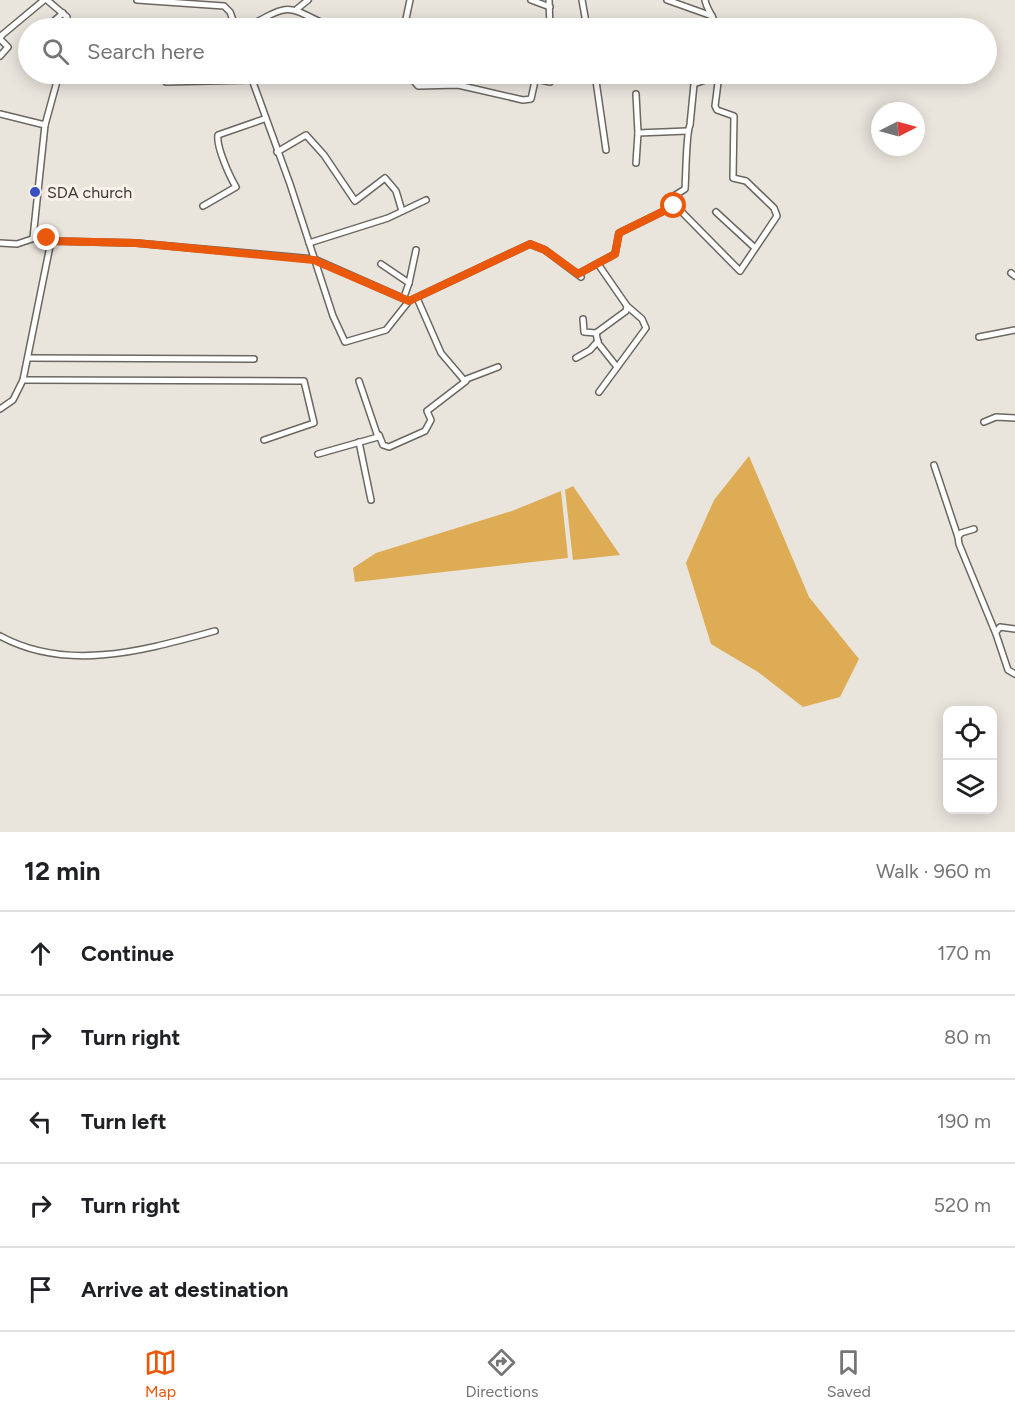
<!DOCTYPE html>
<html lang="en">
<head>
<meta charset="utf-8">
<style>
  :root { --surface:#fff; --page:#f6f6f6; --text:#202124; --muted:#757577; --line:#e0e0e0; --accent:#ea580c }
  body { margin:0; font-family:Figtree,sans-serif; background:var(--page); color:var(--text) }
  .controls { position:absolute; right:18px; bottom:18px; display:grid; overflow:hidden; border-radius:12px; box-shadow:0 3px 15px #0003 }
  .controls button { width:54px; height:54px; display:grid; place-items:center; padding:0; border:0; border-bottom:2px solid var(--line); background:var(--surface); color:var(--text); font:30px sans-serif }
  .compass { position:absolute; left:871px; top:102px; width:54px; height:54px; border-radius:50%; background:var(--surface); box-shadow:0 3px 15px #0003; rotate:84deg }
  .stop { position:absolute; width:18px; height:18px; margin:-14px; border:4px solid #ea580c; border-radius:50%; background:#fff }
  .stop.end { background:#ea580c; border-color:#fff; box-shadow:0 2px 6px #0008 }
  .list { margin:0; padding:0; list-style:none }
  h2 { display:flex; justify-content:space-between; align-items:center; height:78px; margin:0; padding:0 24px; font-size:26px }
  h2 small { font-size:20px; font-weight:400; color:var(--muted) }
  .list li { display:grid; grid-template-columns:39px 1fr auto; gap:18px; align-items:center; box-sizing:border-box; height:84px; padding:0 24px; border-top:2px solid var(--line) }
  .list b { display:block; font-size:22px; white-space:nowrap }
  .list em { font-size:20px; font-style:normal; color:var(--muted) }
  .icon { flex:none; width:33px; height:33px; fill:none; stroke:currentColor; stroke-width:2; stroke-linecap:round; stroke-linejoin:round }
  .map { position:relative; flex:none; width:1015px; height:832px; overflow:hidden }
  .search { position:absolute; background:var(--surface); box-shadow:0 3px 15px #0003; left:18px; right:18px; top:18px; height:66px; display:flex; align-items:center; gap:15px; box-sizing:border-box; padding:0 21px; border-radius:33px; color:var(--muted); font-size:22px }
  .sheet { height:498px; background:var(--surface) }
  nav { display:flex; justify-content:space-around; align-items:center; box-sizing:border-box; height:84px; border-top:2px solid var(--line); background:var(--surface); font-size:16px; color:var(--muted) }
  nav a { display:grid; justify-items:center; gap:3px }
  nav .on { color:var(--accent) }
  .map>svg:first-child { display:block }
</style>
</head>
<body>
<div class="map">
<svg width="1015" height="832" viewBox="0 0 1015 832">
  <rect width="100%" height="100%" fill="#e9e4dc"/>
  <!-- forest -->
  <g fill="#deac55">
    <path d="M749,456L809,597L859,659L840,697L803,707L758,672L711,644L686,563L714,500Z"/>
    <path d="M573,486L620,555L573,560L565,490Z"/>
    <path d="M561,491L568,558L355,582L353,568L376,553L512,511Z"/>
  </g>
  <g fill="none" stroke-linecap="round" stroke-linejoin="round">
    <!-- minor casing -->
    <g stroke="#6b6760" stroke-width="8">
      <g id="minor">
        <path d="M47,0L67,17V28"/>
        <path d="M137,0L224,6L230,12L236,28"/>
        <path d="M531,0L550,7"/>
        <path d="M549,0L550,28"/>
        <path d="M582,0L587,28"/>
        <path d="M667,0L712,16"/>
        <path d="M705,0C707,11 715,17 716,28"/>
        <path d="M297,9L308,0"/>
        <path d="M472,24L483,28"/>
        <path d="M46,28L63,13"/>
        <path d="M246,28C294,1 285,6 333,28"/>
        <path d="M404,28L410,0"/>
        <path d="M0,56L8,47L0,39L2,35L44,0"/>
        <path d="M250,74L290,184L333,316L345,342L386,330L409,301L530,244L545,250L581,277"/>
        <path d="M387,74H396"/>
        <path d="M408,74L418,86L458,85L523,100L531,99L535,81"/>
        <path d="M512,74L550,82V74"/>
        <path d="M595,74L606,150"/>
        <path d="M719,74V75L715,106L717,110L734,116L733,178L746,181L774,208L777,216L740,271L669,199L685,189C686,176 686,133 690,125L694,84L719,75"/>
        <path d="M166,82L252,80"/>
        <path d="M636,94L638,133"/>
        <path d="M0,114L45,125"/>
        <path d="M277,152L306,135L324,155L355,201L385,178L396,191L402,211"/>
        <path d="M636,163L638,133L687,131"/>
        <path d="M203,206L236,187C230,177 216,147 218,135L264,119"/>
        <path d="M716,212L755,248"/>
        <path d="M33,238L45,125L59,74"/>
        <path d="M0,243L17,244L41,236L51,241L136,243L314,259L409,301"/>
        <path d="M309,243L388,218L426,200"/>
        <path d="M381,264L409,283L404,297"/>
        <path d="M1011,273L1015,276"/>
        <path d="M578,274L615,254L619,233L674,206"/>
        <path d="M409,283L416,250"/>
        <path d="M417,298L441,353L464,380L498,367"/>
        <path d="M583,319L584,332L596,333L626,311L627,306L598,264"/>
        <path d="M596,333L598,343L617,367"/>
        <path d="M979,337L1015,330"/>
        <path d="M29,358L254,359"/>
        <path d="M576,358L590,350L598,341"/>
        <path d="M23,380L304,381L314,423L264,440"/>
        <path d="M599,392L646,328L642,319L627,306"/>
        <path d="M0,409L13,400L23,380L51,241"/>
        <path d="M984,422L996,417L1015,418"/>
        <path d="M379,435L383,445L389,447L425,431L431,420L427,411L466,381"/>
        <path d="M359,442L371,500"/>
        <path d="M318,454L378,437L359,381"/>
        <path d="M934,465L958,537"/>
        <path d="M974,529L961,533L958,537L959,544L996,634L1008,670L1015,674"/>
        <path d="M996,632L1000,627L1015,629"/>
        <path d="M0,636C68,673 145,650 215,631"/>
      </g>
    </g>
    <!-- minor -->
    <use href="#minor" stroke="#fff" stroke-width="5"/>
  </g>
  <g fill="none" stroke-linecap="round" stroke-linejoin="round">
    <!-- route -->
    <path stroke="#ea580c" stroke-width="8" d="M47,238L51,241L136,243L314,260L409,301L530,244L545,250L578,274L615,254L619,233L674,206"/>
  </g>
  <!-- markers -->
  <circle fill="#3751c3" stroke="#f7f1ea" stroke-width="2" cx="35" cy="192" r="6"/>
  <g text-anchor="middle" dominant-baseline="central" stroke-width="6" stroke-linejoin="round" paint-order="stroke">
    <!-- poi labels -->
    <g font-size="16" fill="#3c3a37" stroke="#f7f1ea" text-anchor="start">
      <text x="47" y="192">SDA church</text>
    </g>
  </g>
</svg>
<div class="controls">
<button><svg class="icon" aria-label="locate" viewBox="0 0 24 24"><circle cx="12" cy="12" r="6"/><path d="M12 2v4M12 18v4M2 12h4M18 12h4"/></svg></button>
<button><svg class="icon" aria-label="layers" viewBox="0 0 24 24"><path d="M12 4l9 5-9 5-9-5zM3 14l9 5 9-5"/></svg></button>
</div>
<svg class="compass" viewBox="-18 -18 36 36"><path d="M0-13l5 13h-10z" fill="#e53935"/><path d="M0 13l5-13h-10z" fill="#757577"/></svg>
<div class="stop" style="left:674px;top:206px"></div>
<div class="stop end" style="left:47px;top:238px"></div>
<div class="search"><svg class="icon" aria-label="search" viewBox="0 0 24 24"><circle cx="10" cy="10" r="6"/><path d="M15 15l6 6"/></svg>Search here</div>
</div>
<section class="sheet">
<h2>12 min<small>Walk · 960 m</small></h2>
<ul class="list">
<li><svg class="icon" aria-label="ahead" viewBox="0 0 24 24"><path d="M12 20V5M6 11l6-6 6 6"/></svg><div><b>Continue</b></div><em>170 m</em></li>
<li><svg class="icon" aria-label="right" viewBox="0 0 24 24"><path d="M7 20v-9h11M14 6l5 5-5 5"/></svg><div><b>Turn right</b></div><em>80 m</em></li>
<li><svg class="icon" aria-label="left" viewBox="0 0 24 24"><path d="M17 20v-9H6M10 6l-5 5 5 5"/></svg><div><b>Turn left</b></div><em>190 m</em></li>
<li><svg class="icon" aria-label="right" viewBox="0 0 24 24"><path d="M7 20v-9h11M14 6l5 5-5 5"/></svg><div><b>Turn right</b></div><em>520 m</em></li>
<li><svg class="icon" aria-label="arrive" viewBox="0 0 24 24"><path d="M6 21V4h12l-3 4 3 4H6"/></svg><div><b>Arrive at destination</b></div></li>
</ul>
</section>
<nav>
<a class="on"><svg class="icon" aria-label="map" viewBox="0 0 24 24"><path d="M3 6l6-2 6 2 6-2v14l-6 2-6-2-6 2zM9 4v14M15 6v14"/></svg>Map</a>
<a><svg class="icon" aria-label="directions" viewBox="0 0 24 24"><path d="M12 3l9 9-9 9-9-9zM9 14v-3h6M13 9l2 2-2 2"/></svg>Directions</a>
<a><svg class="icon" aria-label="saved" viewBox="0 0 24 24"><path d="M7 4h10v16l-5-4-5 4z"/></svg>Saved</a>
</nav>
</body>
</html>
